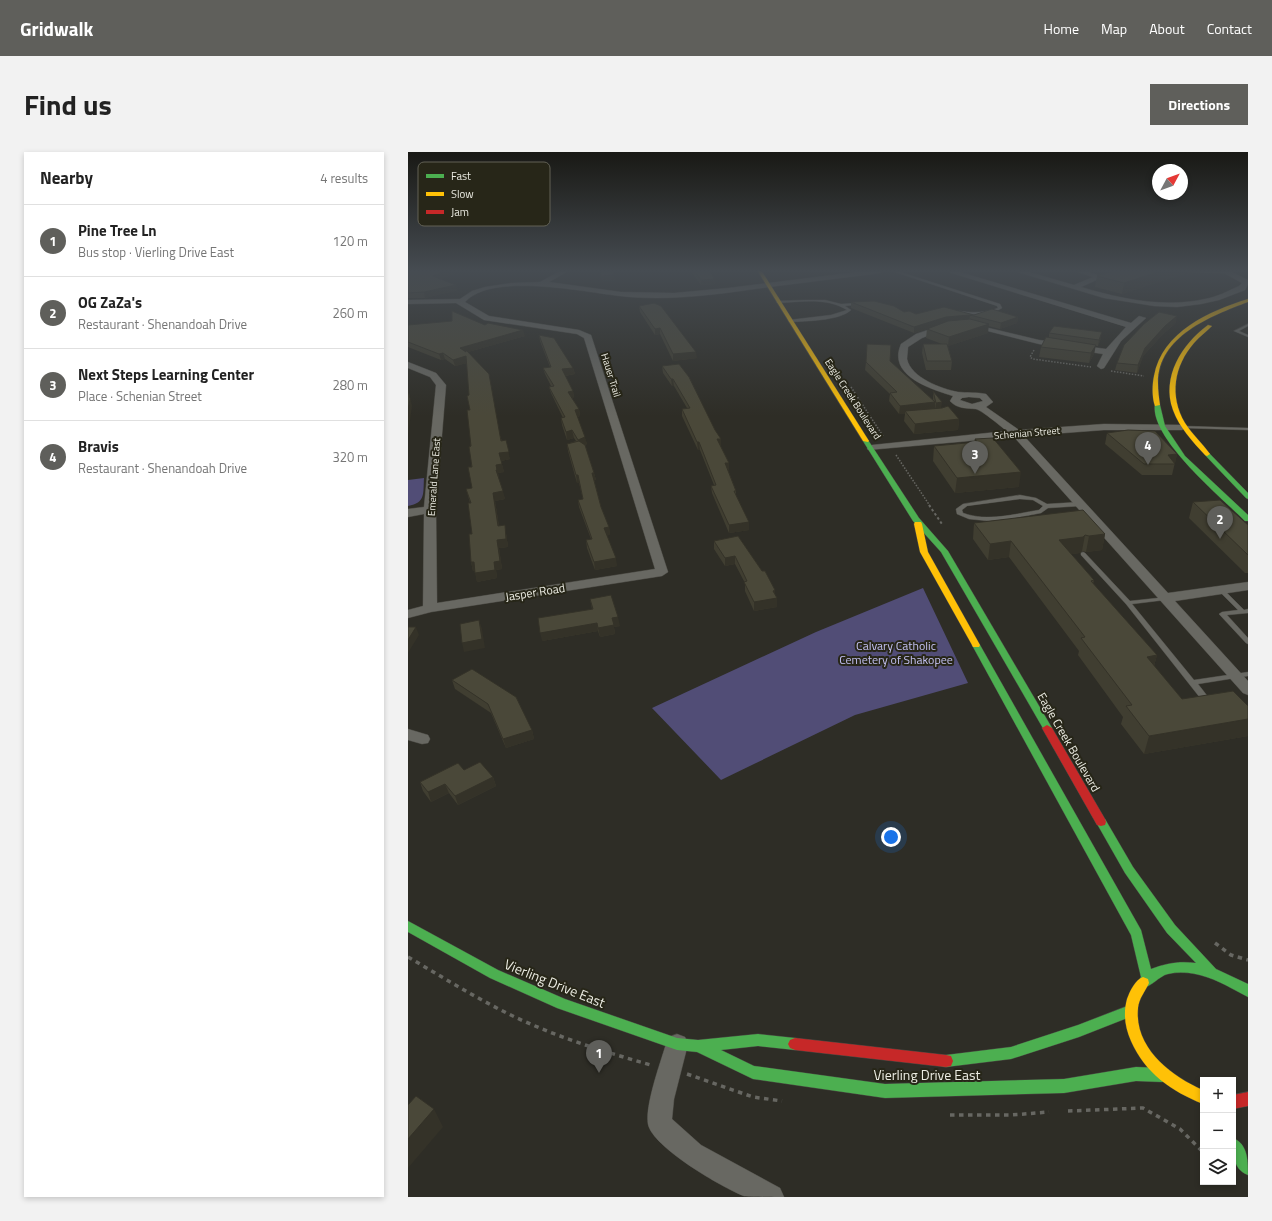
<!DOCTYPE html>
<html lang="en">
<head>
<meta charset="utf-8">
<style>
  :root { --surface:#fff; --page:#f2f2f2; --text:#222; --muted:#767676; --line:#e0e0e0; --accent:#5f5f5b }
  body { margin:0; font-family:"Titillium Web",sans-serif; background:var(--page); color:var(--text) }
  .controls { position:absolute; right:12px; bottom:12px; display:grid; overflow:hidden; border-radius:0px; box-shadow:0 2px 6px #0003 }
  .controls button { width:36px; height:36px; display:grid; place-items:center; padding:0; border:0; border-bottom:1px solid var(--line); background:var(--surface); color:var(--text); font:20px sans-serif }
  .compass { position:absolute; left:744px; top:12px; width:36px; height:36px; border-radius:50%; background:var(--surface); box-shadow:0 2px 6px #0003; rotate:49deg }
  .you { position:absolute; left:483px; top:685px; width:14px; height:14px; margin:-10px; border:3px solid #fff; border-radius:50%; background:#1a73e8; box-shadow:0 0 0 6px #1a73e833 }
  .badge { display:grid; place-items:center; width:26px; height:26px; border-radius:50%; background:var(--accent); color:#fff; font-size:13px; font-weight:700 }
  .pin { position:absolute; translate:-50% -33px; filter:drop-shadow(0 1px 2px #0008) }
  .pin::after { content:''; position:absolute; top:21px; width:14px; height:12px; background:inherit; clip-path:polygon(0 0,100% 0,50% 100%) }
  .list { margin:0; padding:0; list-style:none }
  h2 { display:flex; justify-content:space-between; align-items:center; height:52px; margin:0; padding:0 16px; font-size:17px }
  h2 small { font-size:13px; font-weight:400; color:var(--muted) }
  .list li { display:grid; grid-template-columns:26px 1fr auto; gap:12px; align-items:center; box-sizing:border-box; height:72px; padding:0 16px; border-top:1px solid var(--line) }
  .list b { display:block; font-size:15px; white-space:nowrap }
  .list p { margin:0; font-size:13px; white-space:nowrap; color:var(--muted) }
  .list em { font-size:13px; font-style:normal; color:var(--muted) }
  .icon { flex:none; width:22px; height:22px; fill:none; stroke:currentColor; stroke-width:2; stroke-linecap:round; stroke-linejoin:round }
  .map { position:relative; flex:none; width:840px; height:1045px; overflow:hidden; border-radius:0px }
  header { display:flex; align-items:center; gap:24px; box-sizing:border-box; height:56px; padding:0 20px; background:var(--accent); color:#fff }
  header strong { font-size:19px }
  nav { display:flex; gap:22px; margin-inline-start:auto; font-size:14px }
  .intro { display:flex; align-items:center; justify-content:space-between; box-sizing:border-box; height:96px; padding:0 24px }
  h1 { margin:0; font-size:28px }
  .button { padding:10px 18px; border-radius:0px; background:var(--accent); color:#fff; font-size:14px; font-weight:700 }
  main { display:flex; gap:24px; padding:0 24px }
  aside { flex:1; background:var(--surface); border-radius:0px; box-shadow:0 2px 6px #0003 }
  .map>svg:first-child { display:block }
</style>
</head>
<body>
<header>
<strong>Gridwalk</strong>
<nav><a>Home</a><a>Map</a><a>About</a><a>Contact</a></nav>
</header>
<div class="intro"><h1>Find us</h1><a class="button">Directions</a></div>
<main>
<aside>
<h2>Nearby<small>4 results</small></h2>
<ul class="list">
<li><span class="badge">1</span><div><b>Pine Tree Ln</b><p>Bus stop · Vierling Drive East</p></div><em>120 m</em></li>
<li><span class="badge">2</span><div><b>OG ZaZa's</b><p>Restaurant · Shenandoah Drive</p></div><em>260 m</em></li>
<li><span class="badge">3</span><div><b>Next Steps Learning Center</b><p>Place · Schenian Street</p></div><em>280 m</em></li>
<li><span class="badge">4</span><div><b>Bravis</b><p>Restaurant · Shenandoah Drive</p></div><em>320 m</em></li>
</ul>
</aside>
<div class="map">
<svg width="840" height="1045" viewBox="0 0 840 1045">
  <rect width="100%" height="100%" fill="#2e2d26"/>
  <!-- green -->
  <g fill="#514d76">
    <path d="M16,326C15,341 18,351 0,354V328Z"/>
    <path d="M515,436L560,531L447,563L313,628L244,556L408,480Z"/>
  </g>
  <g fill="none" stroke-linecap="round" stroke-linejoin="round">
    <!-- lane casing -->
    <g stroke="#494842" stroke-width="1">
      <g id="lane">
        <path d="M481,118H486L592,152L594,156C581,164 564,163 550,161L551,159C565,161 577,161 590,156L589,154Z"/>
        <path d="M397,148H417L433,152L451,151L453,152L437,154L443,158C431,169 398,169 382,170L380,169L381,168L423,163L439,158C419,145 392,150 370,151L368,150L370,149Z"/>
        <path d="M840,172V174L831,179L840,183V185L826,179Z"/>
        <path d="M774,274L840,276V278L776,276H774Z"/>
        <path d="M612,343L628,346L639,352L672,350L675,352L672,354L640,356L633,361L602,367L581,369L561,367L549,362L548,357L555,352ZM612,347L625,348L635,354L631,358C606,362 580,370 555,361L554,358L559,354Z"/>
        <path d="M675,400L677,401L722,449L759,445L760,446L759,447L757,448L724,452L786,528L840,520V524L790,532L804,550L803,552H797L718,452L673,403V401Z"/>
        <path d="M813,436L815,437L836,458L840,457V461L819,463L840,486V492L838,491L811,462L814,460L830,458L810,438Z"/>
      </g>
    </g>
    <!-- street casing -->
    <g stroke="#494842" stroke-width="1">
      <g id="street">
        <path d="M154,118H162L141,130L213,140L266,141L320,136L465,118H484L465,122C433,126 401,130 369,134C317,141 265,150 212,144C176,140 83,120 57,150L81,164L171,178L183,183L260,420L254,424L23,460L0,466V458L15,454L16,362L0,365V357L16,355L28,233L22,225L0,216V210L28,221L38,233L28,357L29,451L247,417L176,186L169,182L76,168L48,151L0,152V148L52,147L64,139L77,135L103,131L132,130Z"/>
        <path d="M534,118H545L723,171L731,164L738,166L713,189L696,216L693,217L689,214L695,202L631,192L556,173L560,171L631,188L698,197L718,175Z"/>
        <path d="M603,118H614L666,133L685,125L664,118H675L695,125L673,135C713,147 756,156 797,147C809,145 820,139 831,134L834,131L816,121L780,120L777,118H820L840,128V132L837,138L811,148L793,152L769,155L746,154L696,146Z"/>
        <path d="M535,173L542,175L514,186L500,195C500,199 499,203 499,207C503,226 534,237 550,240C559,241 569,240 578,242L585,250L578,255L611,278L696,272L778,273L779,275L774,278H696L616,284L760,441L840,430V438L767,449L840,529V543L835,541L606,285L460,298L459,296L464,293L599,279C592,274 575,259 568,257C559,256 549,257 542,249L545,244C523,237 479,224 493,192L508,182ZM561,245L572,246L575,249L564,252L552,248L554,246Z"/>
        <path d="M0,577L20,583L22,587L20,591L14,592L0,588Z"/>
        <path d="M269,882L277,885L280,892L266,947L264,967L293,993L372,1036L376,1045C366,1045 345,1045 336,1044C315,1036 244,995 240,972C237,953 252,912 258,892L261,885Z"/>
      </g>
    </g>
    <!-- fast casing -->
    <g stroke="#494842" stroke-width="1">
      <g id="fast">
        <path d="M747,252L752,253L757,274L777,304L840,363V369H837C814,346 741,286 747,252Z"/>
        <path d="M456,288H460L511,366L540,399L644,576L642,578H636L533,400L505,369L455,289Z"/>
        <path d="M797,301H801L840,341V347L838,346L797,303Z"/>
        <path d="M568,490L572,493L733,778L743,817C759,811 771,809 788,811L759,781L717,721L688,670L689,667L693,666L697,667L725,715L767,773L808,817L840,832V845C834,842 829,839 823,836C805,826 782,817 760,822C750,824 741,839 730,835L729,831L733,825L723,783L564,493Z"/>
        <path d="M0,769L90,818L157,847L269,886L290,888L350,882L387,886L392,888L394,892L392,896L387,898L350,894L313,898L346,914L477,932L656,927L728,915L754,916L759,918L761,923L759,928L754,930L728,929L656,941L477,946L345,927L289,900L269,898L149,856L82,826L0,780Z"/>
        <path d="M722,853L727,855L729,859L727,863L671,885L603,907L538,915L533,914L531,909L533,904L538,903L603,895L670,873Z"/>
        <path d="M825,986C840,992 840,1009 840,1023C824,1017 825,1000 825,986Z"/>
      </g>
    </g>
    <!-- slow casing -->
    <g stroke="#494842" stroke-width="1">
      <g id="slow">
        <path d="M349,118H353L461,289L460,290L455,289Z"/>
        <path d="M840,147V150C803,164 750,184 750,231C750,239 751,246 752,253L747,254C744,246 744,233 746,224C754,180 801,159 840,147Z"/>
        <path d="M800,173L804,174C798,180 792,184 786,191C766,214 761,244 777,271C784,282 794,291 802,302L799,304L797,303C785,290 771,275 765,258C753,225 774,192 800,173Z"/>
        <path d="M507,370H513L514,372L520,400L572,493L571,495H565L564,493L512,400L506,372Z"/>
        <path d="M735,825L740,827L741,831C737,840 731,846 730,856C726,896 763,924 795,938V952C763,939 737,921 723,889C717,875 715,862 719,847C722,839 727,828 735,825Z"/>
      </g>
    </g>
    <!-- jam casing -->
    <g stroke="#494842" stroke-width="1">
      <g id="jam">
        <path d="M639,573L644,576L697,667L698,670L697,673L693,674L689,673L634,576Z"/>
        <path d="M387,886L538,903L543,904L545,909L543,914L538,915L387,898L382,896L380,892L382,888Z"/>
        <path d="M840,940V954L825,957V943Z"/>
      </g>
    </g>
    <!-- path-far2 -->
    <g stroke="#676762" stroke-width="1.5" stroke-dasharray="1.5 1.5" stroke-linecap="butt">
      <path d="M626,198L622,205L625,207L683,215"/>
      <path d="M703,219L736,224"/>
      <path d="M443,235L475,284"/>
      <path d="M488,303L522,354"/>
    </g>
    <!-- path-far1 -->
    <path stroke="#676762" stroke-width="2" stroke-dasharray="2.5 2.5" stroke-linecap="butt" d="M521,353L534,372"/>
    <!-- path -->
    <g stroke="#676762" stroke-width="3.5" stroke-dasharray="4.5 4.5" stroke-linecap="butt">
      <path d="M807,791L823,803L840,808"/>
      <path d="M0,805C36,826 71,848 109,866C152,886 197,900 243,913"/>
      <path d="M279,922L345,945L374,949"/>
      <path d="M660,959L735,956L772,977L795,1000"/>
      <path d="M542,963H603L641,960"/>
    </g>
    <!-- lane -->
    <use href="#lane" fill="#686862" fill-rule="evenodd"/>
    <!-- street -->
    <use href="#street" fill="#686862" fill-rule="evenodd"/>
    <!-- fast -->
    <use href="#fast" fill="#4caf50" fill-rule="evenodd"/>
    <!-- slow -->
    <use href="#slow" fill="#ffc107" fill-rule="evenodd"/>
    <!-- jam -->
    <use href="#jam" fill="#c62828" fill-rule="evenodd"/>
  </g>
  <!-- wall -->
  <g fill="#403e31">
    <path d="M7,118H45V122L33,127L50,138L17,146H0V121Z"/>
    <path d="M284,118H302L306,127L307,132L293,133L284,121Z"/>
    <path d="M689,118H778V121L714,142L687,135L689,124L700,121Z"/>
    <path d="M443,150L496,160L508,162L610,165L609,171L592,177L580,174V181L540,194L544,209L543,218H518L514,201L515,192H534L518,186L519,177L506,181L443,156Z"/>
    <path d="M231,154L289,206L265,209L252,182L247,183L232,160Z"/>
    <path d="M768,171L755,182L735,204L729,221L707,218L709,211Z"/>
    <path d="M0,173H77L117,184L60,200L94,289L102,307L93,309L96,320L90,321L91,326H90L97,347L87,349L91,374L98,381L100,395L91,396L94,417L88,418L89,426L69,430L67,418L65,419L63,410L64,382L62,351L58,337L64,336L61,243L59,211L47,214L37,207L33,208L0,195Z"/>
    <path d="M641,181L693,186L690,194H687L686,202L681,211L631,205L633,195L641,185Z"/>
    <path d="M131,183L165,216L167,222L157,224L165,239L166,246H164L171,257L172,264L169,265L179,292L177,293L186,321L188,328H186L193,355L201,375L202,383H199L209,414L187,418L179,396L178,388L183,387L171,355L170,348L175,347L171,331H169L160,299L159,292L168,289L166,286L159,288L154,273L153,266H155L143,241L141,235L143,234L137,222L135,216L142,215L132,189Z"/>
    <path d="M482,209L525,248V239L533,256L551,267L550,278L506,282L496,269L497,262H491L481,249L482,242L457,218L458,210Z"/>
    <path d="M271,212L313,294H312L321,311V318H320L328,339V345L341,378L321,381L304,341L303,334L306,333L292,298H290L274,264V257L279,256L266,234H264L255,221L254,214Z"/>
    <path d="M699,281L769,302L764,323H734L697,292Z"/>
    <path d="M567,287L611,335L547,341L525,309L526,294L566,290Z"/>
    <path d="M785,350L840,373V421H837L781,366Z"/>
    <path d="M566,371L697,382L694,398L678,400L674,399L672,401L663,402L686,428L685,432L749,503L746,514L774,547L840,554V584L736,602L713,572L715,565L670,503L671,499L601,405L580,408L565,387Z"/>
    <path d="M330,384L367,438V443L369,446V455L346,459L337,439V431L327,412L317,414L306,397V389Z"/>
    <path d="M182,447L212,474L206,475L207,482L192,485L190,479L134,489L184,457Z"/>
    <path d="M44,528L124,578L126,587L98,596L83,561L47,537Z"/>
    <path d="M56,618L85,625L88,634L50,653L41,641L23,650L15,639L12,630Z"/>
  </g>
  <!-- shaded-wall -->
  <g fill="#343228">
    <path d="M40,118H45V122L26,129L25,124Z"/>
    <path d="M756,118H778V121L714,142L716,131Z"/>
    <path d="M206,123L207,129H195L194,132L193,126L194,124Z"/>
    <path d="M306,127L307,132L293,133V128Z"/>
    <path d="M48,133L50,138L17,146L16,140Z"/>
    <path d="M562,163L561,170L519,177L506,181V175L538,165Z"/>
    <path d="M769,164L768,171L755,182L735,204L729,221L730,213L737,196L757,174Z"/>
    <path d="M610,165L609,171L592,177L593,171Z"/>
    <path d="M581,172L580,181L540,194L541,185Z"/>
    <path d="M252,176V182L247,183V177Z"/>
    <path d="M115,178L117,184L53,202L52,196Z"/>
    <path d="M694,180L693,186L690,194L691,188Z"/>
    <path d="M688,193L686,202L681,211L683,201Z"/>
    <path d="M288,200L289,206L265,209V202Z"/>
    <path d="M35,201L37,207L33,208L31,202Z"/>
    <path d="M58,204L60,211L47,214L45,208Z"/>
    <path d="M165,216L167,222L155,224L154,217Z"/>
    <path d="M263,227H265L266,234H264Z"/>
    <path d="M0,235L4,254L0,283Z"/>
    <path d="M165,239L166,246L161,247L160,240Z"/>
    <path d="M527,250V258L497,259V262H491L492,254Z"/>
    <path d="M534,250L533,257L527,258L528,251Z"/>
    <path d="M171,257L172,264L168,265L167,258Z"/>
    <path d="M551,267L550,278L506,282L507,272Z"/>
    <path d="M164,278L166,286L159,288L158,280Z"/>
    <path d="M177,285L179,292L171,296L170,288Z"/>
    <path d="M309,287H313V294L309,295Z"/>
    <path d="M98,288L102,307L93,309L91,301Z"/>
    <path d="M289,290H291L292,298H290Z"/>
    <path d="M769,302L767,312L760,303Z"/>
    <path d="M317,311H321V318L318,319Z"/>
    <path d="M94,312L96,320L90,321L91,326H89L88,318V313Z"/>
    <path d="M613,320L611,335L547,341L549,326Z"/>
    <path d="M184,321H186L188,328L185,329Z"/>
    <path d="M168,323H170L171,331H169Z"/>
    <path d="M95,339L97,347L87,349L92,382L90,374L85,341Z"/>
    <path d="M341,370V378L321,381V373Z"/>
    <path d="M97,373L100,395L91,396L94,417L88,418L89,426L69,430L67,421L86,410L89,388Z"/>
    <path d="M201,375L202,383L197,384L196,376Z"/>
    <path d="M697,382L694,398L678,400L681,384Z"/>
    <path d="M677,383L674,399L672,401L648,404L651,388Z"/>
    <path d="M603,389L601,405L580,408L582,392Z"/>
    <path d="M327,404V412L317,414V406Z"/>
    <path d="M208,406L209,414L187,418L186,410Z"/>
    <path d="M63,410H66L68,418L65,419Z"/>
    <path d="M367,438V446H369V455L346,459V450L365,439Z"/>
    <path d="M210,465L212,474L206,475L207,482L192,485L190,476L204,466Z"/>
    <path d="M71,468L74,477L77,496L56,500L54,491Z"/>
    <path d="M189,471L190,479L134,489L132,481Z"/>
    <path d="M8,475L11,483L0,501V488Z"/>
    <path d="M749,503L744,521L739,505Z"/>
    <path d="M840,567V584L736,602L741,584Z"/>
    <path d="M124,578L126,587L98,596L95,587Z"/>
    <path d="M85,625L88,634L50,653L47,644Z"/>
    <path d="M37,632L41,641L23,650L20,640Z"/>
    <path d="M26,957L35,975L0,1016V987Z"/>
  </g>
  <!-- building -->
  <g fill="#4a4839" stroke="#343228">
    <path d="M7,118H40L25,124L48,133L16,140L0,141V121Z"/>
    <path d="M193,118H205L206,123L194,124L193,126Z"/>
    <path d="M286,118H302L306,127L293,128Z"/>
    <path d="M709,118H756L716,131L689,124Z"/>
    <path d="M466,149L486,154L496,160L501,159L508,162L536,155L566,163L584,157L610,165L593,171L562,163L538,165L506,175L443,150Z"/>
    <path d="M246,151L253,154L288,200L265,202L252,176L247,177L231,154Z"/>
    <path d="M44,159L77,173L80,171L115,178L52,196L58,200V198L81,222L93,289L98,288L101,300L91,301L94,312L88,313L89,318H88L95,339L85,341L90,374L97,373L98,387L89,388L92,409L86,410L87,418L67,421L66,410H63L61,382H64L60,351H63L58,337L64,336L60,315H64L61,295L63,294L59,258H62L59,244L61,243L58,204L45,208L35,201L31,202L0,190V173L44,169Z"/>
    <path d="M751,160L769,164L757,174L737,196L730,213L709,211L716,193L736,172Z"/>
    <path d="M562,167L581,172L541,185L519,177L540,169Z"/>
    <path d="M646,174L694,180L691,188L641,181Z"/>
    <path d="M131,183L146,186L165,216L154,217L165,239L160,240L171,257L167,258L177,285L170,288L164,278L158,280L153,266L157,265L141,235L146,234L135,216L143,215Z"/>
    <path d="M638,185L688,193L683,201L633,195Z"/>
    <path d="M459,192L483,193L482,209L527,250L492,254L482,241L489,240L458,210Z"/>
    <path d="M515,192H539L544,209H519Z"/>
    <path d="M271,212L281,225L307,278L313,287H309L321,311H317L328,339H326L341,370L321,373L303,334L308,333L291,290H289L274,257L282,256L265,227H263L254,214Z"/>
    <path d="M0,238L2,247L0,259Z"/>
    <path d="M525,239L534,250L528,251Z"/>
    <path d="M540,254L551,267L507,272L497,259L534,256Z"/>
    <path d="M720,278L747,279L769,302L760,303L767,312H736L699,281Z"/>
    <path d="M585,286L613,320L549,326L526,294L569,290L567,287Z"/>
    <path d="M171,289L177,293L186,321H184L193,355L201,375L196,376L208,406L186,410L178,388L184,387L170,348L175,347L170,323H168L159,292Z"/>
    <path d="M812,348L840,373V403L785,350Z"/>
    <path d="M675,358L697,382L681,384L677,383L675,385L651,388L686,428L683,429L749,503L739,505L774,547L825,539L840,554V567L741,584L718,554L724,553L673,486L677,485L603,389L582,392L566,371Z"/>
    <path d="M330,384L354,419H357L367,438L365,439L369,446L346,450L336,430L339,429L327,404L317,406L306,389Z"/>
    <path d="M203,443L210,465L204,466L206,473L190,476L189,471L132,481L130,466L185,457L182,447Z"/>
    <path d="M71,468L74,487L54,491L52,472Z"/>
    <path d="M0,475H8L0,488Z"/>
    <path d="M64,517L108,545L124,578L95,587L80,552L44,528Z"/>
    <path d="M72,610L85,625L47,644L37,632L20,640L12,630L50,611L56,618Z"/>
    <path d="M8,944L26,957L0,987V953Z"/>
  </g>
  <!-- sky -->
  <linearGradient id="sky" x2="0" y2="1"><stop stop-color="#191915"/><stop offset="0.45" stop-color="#464c52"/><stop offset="1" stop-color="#464c52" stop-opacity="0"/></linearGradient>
  <rect width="840" height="264" fill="url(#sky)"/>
  <g text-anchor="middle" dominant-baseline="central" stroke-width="4" stroke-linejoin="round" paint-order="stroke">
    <!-- far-street labels -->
    <g font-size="10" fill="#ecece3" stroke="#272618">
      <text transform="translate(203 223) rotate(73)">Hauer Trail</text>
      <text transform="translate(445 247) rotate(57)">Eagle Creek Boulevard</text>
      <text transform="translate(619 281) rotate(-5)">Schenian Street</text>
      <text transform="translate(26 325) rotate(-86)">Emerald Lane East</text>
    </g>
    <!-- street labels -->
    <g font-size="12" fill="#ecece3" stroke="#272618">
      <text transform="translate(127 440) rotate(-9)">Jasper Road</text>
      <text transform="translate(661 590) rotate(60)">Eagle Creek Boulevard</text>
    </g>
    <!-- park labels -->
    <g font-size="12" fill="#c4c2f3" stroke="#272618">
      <text x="488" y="493">Calvary Catholic<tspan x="488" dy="14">Cemetery of Shakopee</tspan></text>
    </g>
    <!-- near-street labels -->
    <g font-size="14" fill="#ecece3" stroke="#272618">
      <text transform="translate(147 831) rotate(22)">Vierling Drive East</text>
      <text x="519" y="922">Vierling Drive East</text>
    </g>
  </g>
  <!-- legend -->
  <rect x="10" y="10" width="132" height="64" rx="6" fill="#272618" stroke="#626155" stroke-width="1"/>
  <rect x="18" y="22" width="18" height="4" fill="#4caf50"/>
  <rect x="18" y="40" width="18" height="4" fill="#ffc107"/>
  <rect x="18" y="58" width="18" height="4" fill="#c62828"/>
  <g font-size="11" fill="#ecece3">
    <text x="43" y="28">Fast</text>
    <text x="43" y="46">Slow</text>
    <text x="43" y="64">Jam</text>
  </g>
</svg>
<div class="controls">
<button>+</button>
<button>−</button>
<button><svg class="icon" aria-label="layers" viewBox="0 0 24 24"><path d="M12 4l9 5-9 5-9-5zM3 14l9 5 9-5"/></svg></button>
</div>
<svg class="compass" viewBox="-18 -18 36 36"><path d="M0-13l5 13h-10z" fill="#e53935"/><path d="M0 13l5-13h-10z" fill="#767676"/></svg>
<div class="you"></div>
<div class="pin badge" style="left:191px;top:921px">1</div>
<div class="pin badge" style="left:812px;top:387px">2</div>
<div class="pin badge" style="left:567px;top:322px">3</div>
<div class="pin badge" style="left:740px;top:313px">4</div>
</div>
</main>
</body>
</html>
